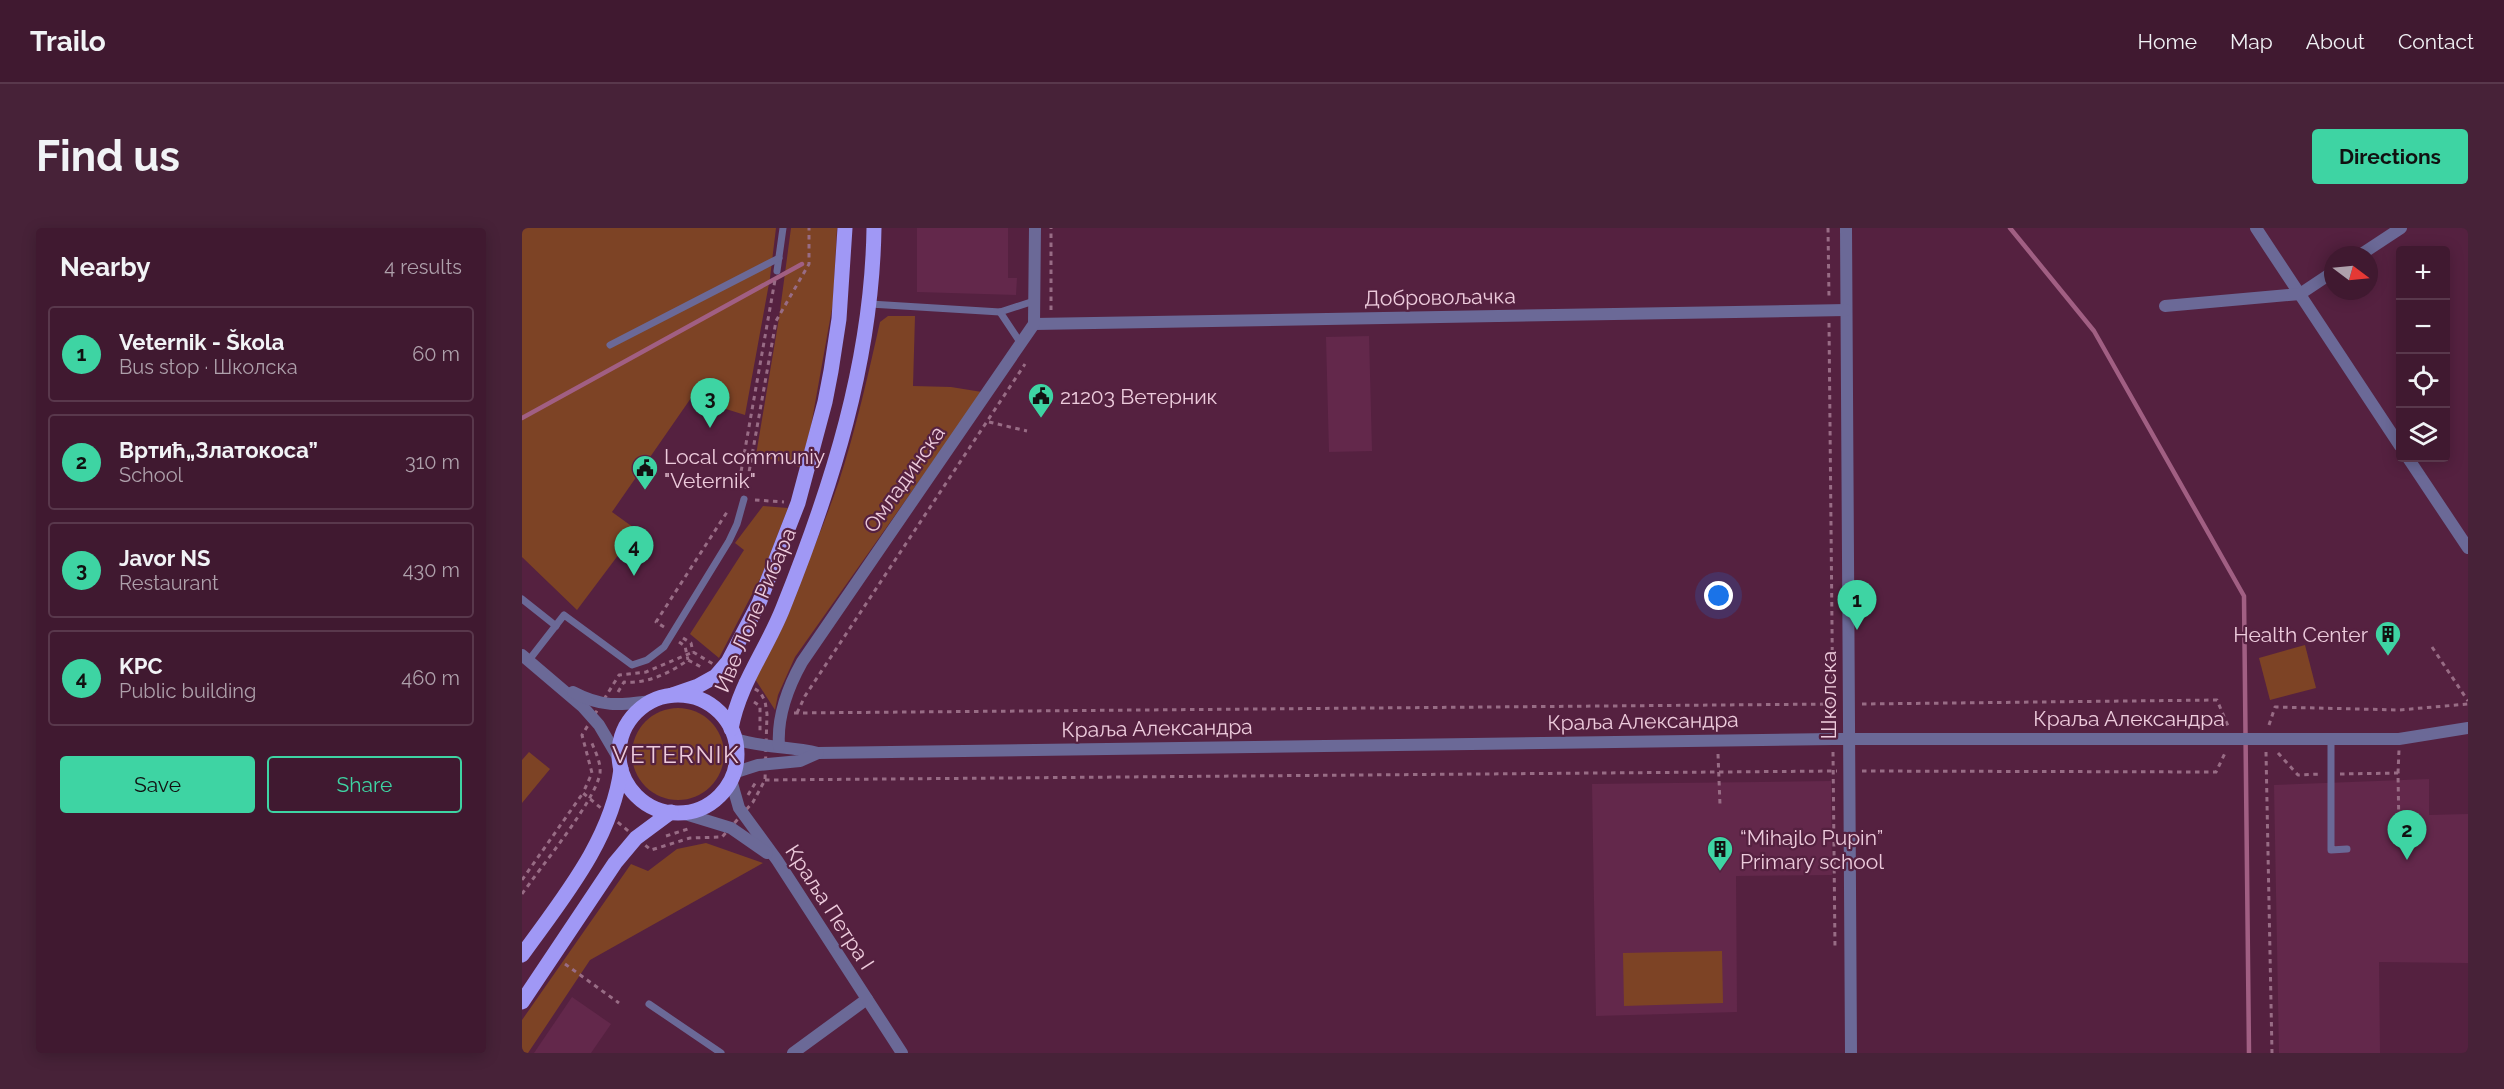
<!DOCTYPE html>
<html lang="en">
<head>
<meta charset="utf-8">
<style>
  :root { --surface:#401930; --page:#472238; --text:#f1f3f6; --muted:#aea0ab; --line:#59384c; --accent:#3ed4a3 }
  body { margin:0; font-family:Raleway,sans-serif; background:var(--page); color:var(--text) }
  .controls { position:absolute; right:18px; top:18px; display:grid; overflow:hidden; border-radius:6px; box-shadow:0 3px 15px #0003 }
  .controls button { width:54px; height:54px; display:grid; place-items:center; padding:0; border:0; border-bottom:2px solid var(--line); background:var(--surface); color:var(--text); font:30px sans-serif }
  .compass { position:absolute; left:1802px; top:18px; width:54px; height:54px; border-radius:50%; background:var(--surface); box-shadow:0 3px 15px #0003; rotate:106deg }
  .you { position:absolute; left:1197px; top:368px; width:21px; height:21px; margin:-15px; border:4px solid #fff; border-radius:50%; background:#1a73e8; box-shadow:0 0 0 9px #1a73e833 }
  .badge { display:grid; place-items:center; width:39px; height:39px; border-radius:50%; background:var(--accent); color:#111; font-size:20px; font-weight:700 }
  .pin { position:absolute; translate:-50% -50px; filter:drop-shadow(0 2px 3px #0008) }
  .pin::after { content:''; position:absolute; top:32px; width:21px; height:18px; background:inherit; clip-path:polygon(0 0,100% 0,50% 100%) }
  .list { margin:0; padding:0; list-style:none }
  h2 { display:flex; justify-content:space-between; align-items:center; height:78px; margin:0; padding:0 24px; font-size:26px }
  h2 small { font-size:20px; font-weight:400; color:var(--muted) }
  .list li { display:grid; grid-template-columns:39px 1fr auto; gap:18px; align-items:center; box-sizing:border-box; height:96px; margin:0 12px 12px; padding:0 12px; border:2px solid var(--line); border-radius:6px }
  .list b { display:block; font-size:22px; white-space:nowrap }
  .list p { margin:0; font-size:20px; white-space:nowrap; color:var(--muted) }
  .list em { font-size:20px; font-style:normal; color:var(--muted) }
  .actions { display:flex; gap:12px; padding:18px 24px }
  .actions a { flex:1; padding:14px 0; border:2px solid var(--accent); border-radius:6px; text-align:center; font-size:21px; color:var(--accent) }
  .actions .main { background:var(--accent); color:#111 }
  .icon { flex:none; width:33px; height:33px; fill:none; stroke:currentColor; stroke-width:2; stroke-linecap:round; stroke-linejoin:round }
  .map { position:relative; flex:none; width:1946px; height:825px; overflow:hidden; border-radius:6px }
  header { display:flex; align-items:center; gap:36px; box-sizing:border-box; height:84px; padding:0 30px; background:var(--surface); border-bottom:2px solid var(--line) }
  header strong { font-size:28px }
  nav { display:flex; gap:33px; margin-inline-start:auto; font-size:21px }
  .intro { display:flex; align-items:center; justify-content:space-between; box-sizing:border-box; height:144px; padding:0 36px }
  h1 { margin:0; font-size:42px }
  .button { padding:15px 27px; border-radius:6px; background:var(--accent); color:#111; font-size:21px; font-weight:700 }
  main { display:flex; gap:36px; padding:0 36px }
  aside { flex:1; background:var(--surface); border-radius:6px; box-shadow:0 3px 15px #0003 }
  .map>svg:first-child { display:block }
</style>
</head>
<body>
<header>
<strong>Trailo</strong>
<nav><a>Home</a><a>Map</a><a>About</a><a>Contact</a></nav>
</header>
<div class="intro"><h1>Find us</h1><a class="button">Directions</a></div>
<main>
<aside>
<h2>Nearby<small>4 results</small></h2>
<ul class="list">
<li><span class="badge">1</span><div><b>Veternik - Škola</b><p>Bus stop · Школска</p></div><em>60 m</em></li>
<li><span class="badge">2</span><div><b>Вртић„Златокоса”</b><p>School</p></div><em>310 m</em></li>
<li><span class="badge">3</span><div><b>Javor NS</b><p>Restaurant</p></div><em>430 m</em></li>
<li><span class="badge">4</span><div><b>KPC</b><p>Public building</p></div><em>460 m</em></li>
</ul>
<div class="actions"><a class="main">Save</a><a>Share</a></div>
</aside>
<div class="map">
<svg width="1946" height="825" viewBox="0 0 1946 825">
  <rect width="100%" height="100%" fill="#552140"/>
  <!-- built -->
  <g fill="#63284b">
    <path d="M395,0H486V50H495L494,67L395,64Z"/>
    <path d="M847,108L850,223L807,224L804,109Z"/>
    <path d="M1907,551V587L1946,586V735L1857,734L1858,825H1757L1752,557Z"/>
    <path d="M1309,553L1310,647L1214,648L1215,784L1074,788L1070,556Z"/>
    <path d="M50,769L89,796L69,825H12Z"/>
  </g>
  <!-- green -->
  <g fill="#7d4325">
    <path d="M0,0H254L248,50L223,187L169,170L90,284L115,302L55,382L0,329Z"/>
    <path d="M269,0H315L311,75L289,198L278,239L234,227L257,90Z"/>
    <path d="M366,88H393L391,158L429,159L460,164L273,429L256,467L253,482L233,451C263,386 294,321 317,253C334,201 346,147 358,94Z"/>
    <path d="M241,278L266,280L240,347L197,430L168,406L222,322L213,315Z"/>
    <path d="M1783,417L1794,460L1748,472L1737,430Z"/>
    <circle cx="156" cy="526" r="46"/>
    <path d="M7,524L28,541L0,575V532Z"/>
    <path d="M184,615L241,635L68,732L6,825H0V792L109,636L126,643L155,621Z"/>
    <path d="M1200,723L1201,775L1102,778L1101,725Z"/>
  </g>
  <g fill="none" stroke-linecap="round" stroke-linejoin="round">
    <!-- stream -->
    <g stroke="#a15f83" stroke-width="4.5">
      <path d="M1488,0L1572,103L1722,368L1727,825"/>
      <path d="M0,190L280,36"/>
    </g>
    <!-- path -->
    <g stroke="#986c85" stroke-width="3" stroke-dasharray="4.5 4.5" stroke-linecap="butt">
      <path d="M1306,0L1307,70"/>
      <path d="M529,82V0"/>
      <path d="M1307,95L1311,499"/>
      <path d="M467,194L505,203"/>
      <path d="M216,261L253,52"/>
      <path d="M224,261L254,93L287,36V0"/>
      <path d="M233,272L262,274"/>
      <path d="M142,399L134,394L207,281"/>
      <path d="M161,410L169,415L171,424"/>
      <path d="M157,414L163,418L166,432"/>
      <path d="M1910,419L1946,473"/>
      <path d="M171,424L238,464L243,473L245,486L243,552L231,574L200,609L168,610L129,622L61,565L70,545L60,507L97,447L124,444Z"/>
      <path d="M96,464L102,454C125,456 148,445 166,432L179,439"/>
      <path d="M232,474L238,478V504"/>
      <path d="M1340,476L1695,472L1706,498"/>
      <path d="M272,485L1313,476"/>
      <path d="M275,485L283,468L503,136"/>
      <path d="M1747,497L1753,479L1877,482L1946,476"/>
      <path d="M1311,524L1313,721"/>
      <path d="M1744,524L1750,825"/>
      <path d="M1756,525L1776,547L1800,546"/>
      <path d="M1196,526L1198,577"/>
      <path d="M1340,543L1694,544L1704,523"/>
      <path d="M1876,545L1877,522"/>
      <path d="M1818,546L1876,545L1877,603"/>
      <path d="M243,552L1315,543"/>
      <path d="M226,567L235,552"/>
      <path d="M144,608L166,601"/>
      <path d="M0,652L61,565"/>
      <path d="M0,666C18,640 74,572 78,545C79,534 73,523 69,513"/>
      <path d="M43,736L97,775"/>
    </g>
    <!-- service -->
    <g stroke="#6b6997" stroke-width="7">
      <path d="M255,43L261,0"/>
      <path d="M348,76L478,84L512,73"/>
      <path d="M478,84L498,114"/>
      <path d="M88,117L257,30"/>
      <path d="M0,371L34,398"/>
      <path d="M7,432L42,387L110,437L125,432L142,419L207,313L215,296L222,271"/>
      <path d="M1809,511V622L1825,621"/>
      <path d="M127,776L199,825"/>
    </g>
    <!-- minor -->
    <g stroke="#6b6997" stroke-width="12">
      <path d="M1324,0L1329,825"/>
      <path d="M1734,0L1878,218"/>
      <path d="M1838,27L1879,0"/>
      <path d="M1643,78L1778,66L1811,44"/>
      <path d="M512,96L1324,82"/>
      <path d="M1886,230L1946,320"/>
      <path d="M0,427L61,479L77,497L97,531"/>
      <path d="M51,464C81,480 98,477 130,473"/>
      <path d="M213,511C240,520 268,518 296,525L1311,511H1877L1946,500"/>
      <path d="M257,518C255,489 266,459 280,434L512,96L513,0"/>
      <path d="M211,545L236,537L278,533L296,525"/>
      <path d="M271,825L345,771"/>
    </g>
    <!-- tertiary -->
    <g stroke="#6b6997" stroke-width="12">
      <path d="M209,552L217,580L255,632L380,825"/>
      <path d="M160,585L209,600L245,625"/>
    </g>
    <!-- primary -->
    <g stroke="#a098f5" stroke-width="15">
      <path d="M150,467L176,458L194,448L206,434L237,375L276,275L303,174L309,143L317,91L323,0"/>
      <circle cx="156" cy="526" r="59"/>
      <path d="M209,501C217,456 245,421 261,380C310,258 350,133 352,0"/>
      <path d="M0,727C40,671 90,612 99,541"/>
      <path d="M0,774L93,635L114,610L149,584"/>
    </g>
  </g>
  <!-- icons -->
  <defs>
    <g id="civic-pin" transform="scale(1.35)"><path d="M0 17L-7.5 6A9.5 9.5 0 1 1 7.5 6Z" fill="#3ed4a3" stroke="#552140"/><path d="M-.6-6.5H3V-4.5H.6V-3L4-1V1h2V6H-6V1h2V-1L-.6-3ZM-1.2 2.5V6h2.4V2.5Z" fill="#111"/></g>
    <g id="building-pin" transform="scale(1.35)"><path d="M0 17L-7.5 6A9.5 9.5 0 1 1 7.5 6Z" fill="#3ed4a3" stroke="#552140"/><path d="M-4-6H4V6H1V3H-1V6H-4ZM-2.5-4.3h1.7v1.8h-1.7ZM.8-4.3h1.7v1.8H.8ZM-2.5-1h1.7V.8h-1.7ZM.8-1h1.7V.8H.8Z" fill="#111"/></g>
  </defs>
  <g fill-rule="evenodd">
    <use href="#civic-pin" x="519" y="168"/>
    <use href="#civic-pin" x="123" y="240"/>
    <use href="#building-pin" x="1866" y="406"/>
    <use href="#building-pin" x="1198" y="621"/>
  </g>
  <g text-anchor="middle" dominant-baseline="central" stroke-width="4.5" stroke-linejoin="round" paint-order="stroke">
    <!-- street labels -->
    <g font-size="21" fill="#edcbdc" stroke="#552140">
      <text transform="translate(918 69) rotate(-1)">Добровољачка</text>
      <text transform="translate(382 251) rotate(-55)">Омладинска</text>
      <text transform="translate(233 382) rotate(-67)">Иве Лоле Рибара</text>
      <text transform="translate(1306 467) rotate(-90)">Школска</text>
      <text x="1607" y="490">Краља Александра</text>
      <text transform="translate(1121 493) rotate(-1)">Краља Александра</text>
      <text transform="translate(635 500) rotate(-1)">Краља Александра</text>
      <text transform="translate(308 679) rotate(57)">Краља Петра I</text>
    </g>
    <!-- poi labels -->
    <g font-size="21" fill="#edcbdc" stroke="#552140" text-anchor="start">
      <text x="538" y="168">21203 Ветерник</text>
      <text x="142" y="228">Local communiy<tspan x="142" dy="24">"Veternik"</tspan></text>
      <text x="1846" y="406" text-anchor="end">Health Center</text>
      <text x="1218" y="609">“Mihajlo Pupin”<tspan x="1218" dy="24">Primary school</tspan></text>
    </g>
    <!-- quarter labels -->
    <g font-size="24" letter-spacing="1.5" fill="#edcbdc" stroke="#552140">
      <text x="154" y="526">VETERNIK</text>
    </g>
  </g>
</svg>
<div class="controls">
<button>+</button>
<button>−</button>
<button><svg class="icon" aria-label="locate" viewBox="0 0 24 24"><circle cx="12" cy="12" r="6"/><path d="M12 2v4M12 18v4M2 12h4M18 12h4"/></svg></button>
<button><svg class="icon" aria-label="layers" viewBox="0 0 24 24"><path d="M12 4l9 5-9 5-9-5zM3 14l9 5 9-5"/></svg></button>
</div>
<svg class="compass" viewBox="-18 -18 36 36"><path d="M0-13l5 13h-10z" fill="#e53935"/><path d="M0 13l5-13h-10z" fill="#aea0ab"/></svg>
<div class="you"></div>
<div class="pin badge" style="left:1335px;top:402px">1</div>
<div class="pin badge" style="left:1885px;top:632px">2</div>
<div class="pin badge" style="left:188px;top:200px">3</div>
<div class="pin badge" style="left:112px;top:348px">4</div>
</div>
</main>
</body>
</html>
